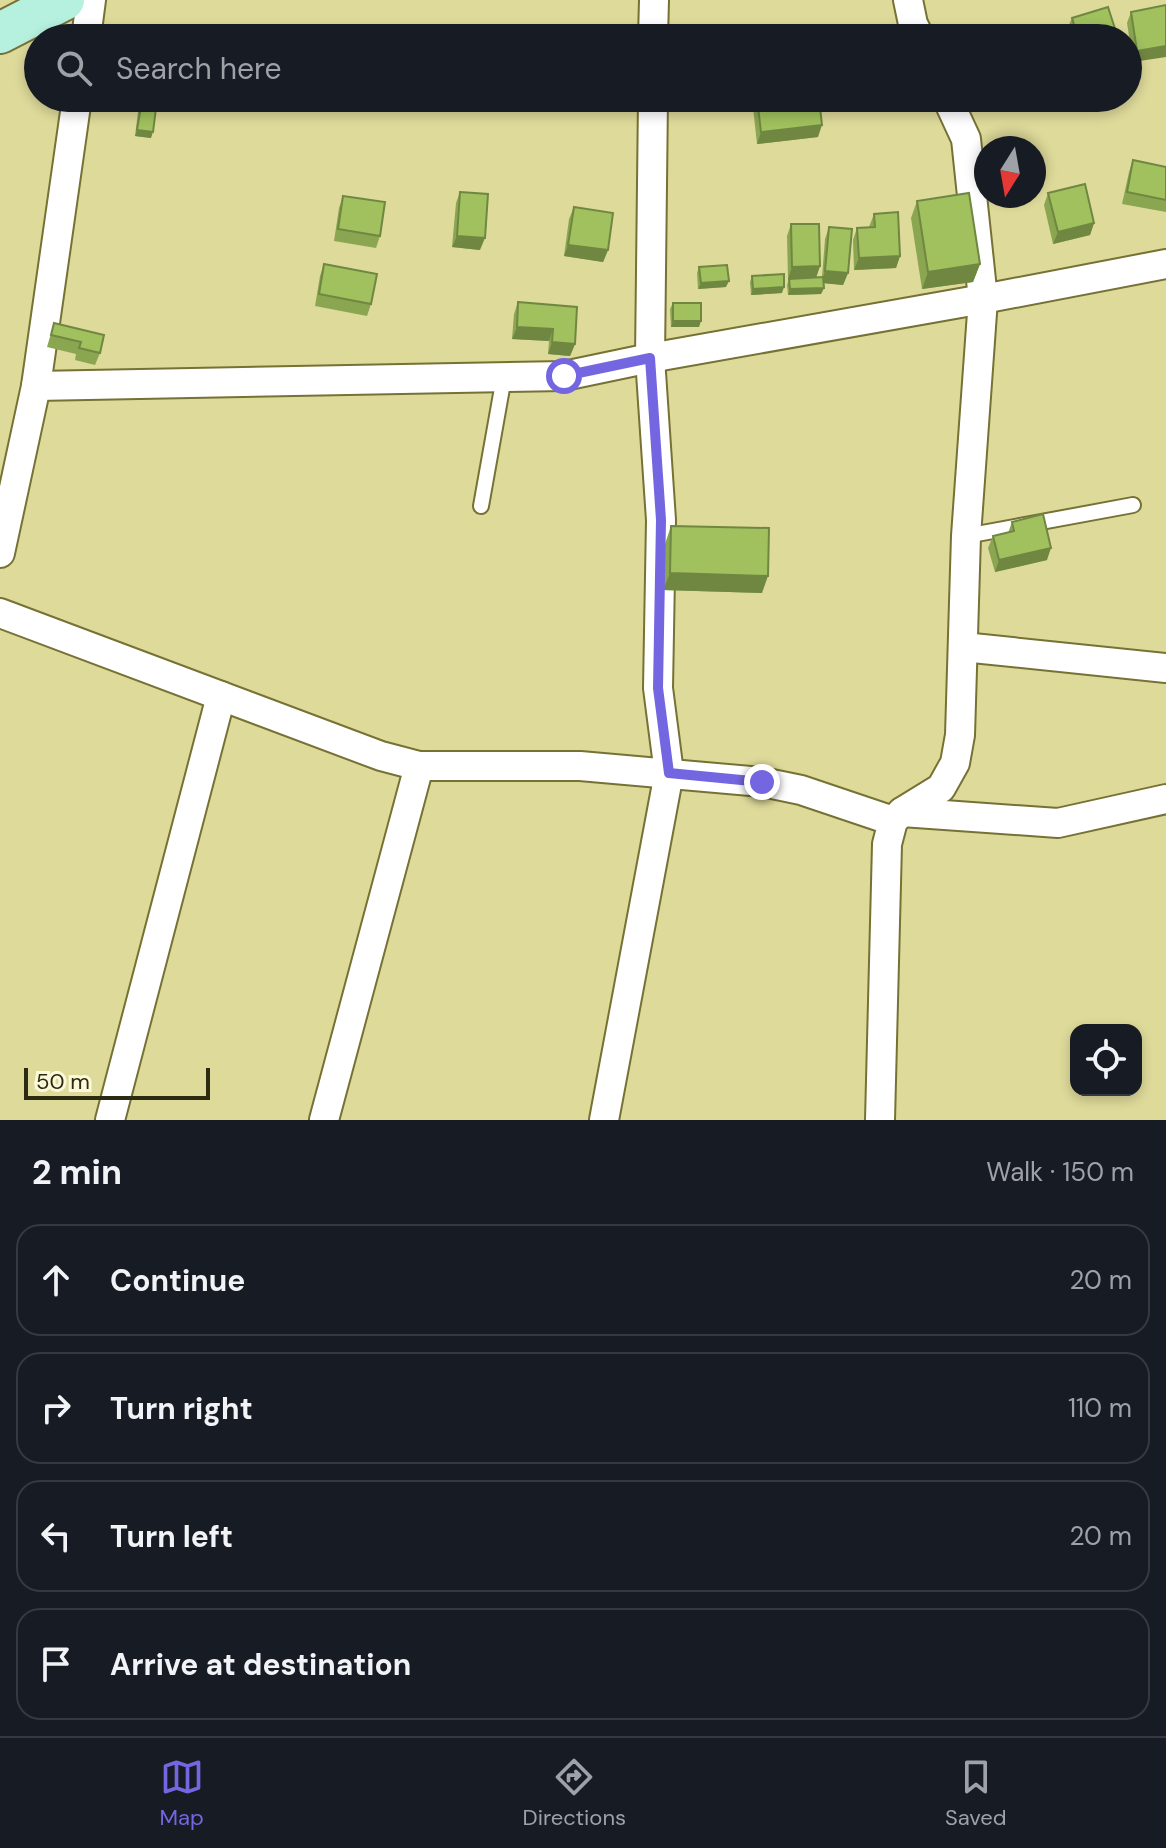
<!DOCTYPE html>
<html lang="en">
<head>
<meta charset="utf-8">
<style>
  :root { --surface:#171b24; --page:#242831; --text:#f1f3f6; --muted:#9ea1a6; --line:#363941; --accent:#7366e0 }
  body { margin:0; font-family:"DM Sans",sans-serif; background:var(--page); color:var(--text) }
  .controls { position:absolute; right:24px; bottom:24px; display:grid; overflow:hidden; border-radius:16px; box-shadow:0 4px 12px #0003 }
  .controls button { width:72px; height:72px; display:grid; place-items:center; padding:0; border:0; border-bottom:2px solid var(--line); background:var(--surface); color:var(--text); font:40px sans-serif }
  .compass { position:absolute; left:974px; top:136px; width:72px; height:72px; border-radius:50%; background:var(--surface); box-shadow:0 4px 12px #0003; rotate:191deg }
  .scale { position:absolute; left:24px; bottom:20px; width:186px; box-sizing:border-box; padding-left:8px; border:4px solid #2c2a11; border-top:0; font-size:22px; line-height:28px; white-space:nowrap; color:#2c2a11; -webkit-text-stroke:6px #fbf9da; paint-order:stroke }
  .stop { position:absolute; width:24px; height:24px; margin:-18px; border:6px solid #7366e0; border-radius:50%; background:#fff }
  .stop.end { background:#7366e0; border-color:#fff; box-shadow:0 2px 8px #0008 }
  .list { margin:0; padding:0; list-style:none }
  h2 { display:flex; justify-content:space-between; align-items:center; height:104px; margin:0; padding:0 32px; font-size:34px }
  h2 small { font-size:26px; font-weight:400; color:var(--muted) }
  .list li { display:grid; grid-template-columns:52px 1fr auto; gap:24px; align-items:center; box-sizing:border-box; height:112px; margin:0 16px 16px; padding:0 16px; border:2px solid var(--line); border-radius:24px }
  .list b { display:block; font-size:30px; white-space:nowrap }
  .list em { font-size:26px; font-style:normal; color:var(--muted) }
  .icon { flex:none; width:44px; height:44px; fill:none; stroke:currentColor; stroke-width:2; stroke-linecap:round; stroke-linejoin:round }
  .map { position:relative; flex:none; width:1166px; height:1120px; overflow:hidden }
  .search { position:absolute; background:var(--surface); box-shadow:0 4px 12px #0003; left:24px; right:24px; top:24px; height:88px; display:flex; align-items:center; gap:20px; box-sizing:border-box; padding:0 28px; border-radius:44px; color:var(--muted); font-size:30px }
  .sheet { height:616px; background:var(--surface) }
  nav { display:flex; justify-content:space-around; align-items:center; box-sizing:border-box; height:112px; border-top:2px solid var(--line); background:var(--surface); font-size:22px; color:var(--muted) }
  nav a { display:grid; justify-items:center; gap:4px }
  nav .on { color:var(--accent) }
  .map>svg:first-child { display:block }
</style>
</head>
<body>
<div class="map">
<svg width="1166" height="1120" viewBox="0 0 1166 1120">
  <rect width="100%" height="100%" fill="#deda9a"/>
  <g fill="none" stroke-linecap="round" stroke-linejoin="round">
    <!-- service casing -->
    <g stroke="#767134" stroke-width="18">
      <g id="service">
        <path d="M481,506L504,377"/>
        <path d="M966,536L1133,505"/>
      </g>
    </g>
    <!-- minor casing -->
    <g stroke="#767134" stroke-width="32">
      <g id="minor">
        <path d="M908,0L913,24L920,38"/>
        <path d="M86,38L91,0"/>
        <path d="M653,38L654,0"/>
        <path d="M36,386L564,376L650,358L983,299L1166,264"/>
        <path d="M0,553L36,386L77,98"/>
        <path d="M0,613L381,756L419,766H580L762,782L801,790L893,821"/>
        <path d="M963,647L1166,668"/>
        <path d="M902,812L1058,823L1166,799"/>
        <path d="M110,1120L221,696"/>
        <path d="M324,1120L419,766"/>
        <path d="M604,1120L669,773L658,688L661,520L650,358L653,98"/>
        <path d="M880,1120L887,844L893,821L902,812L941,788L955,763L960,735L966,536L983,299L966,139L947,98"/>
      </g>
    </g>
    <!-- secondary casing -->
    <g stroke="#767134" stroke-width="44">
      <path id="secondary" d="M0,33L64,0"/>
    </g>
    <!-- service -->
    <use href="#service" stroke="#fff" stroke-width="14"/>
    <!-- minor -->
    <use href="#minor" stroke="#fff" stroke-width="28"/>
    <!-- secondary -->
    <use href="#secondary" stroke="#b6f0df" stroke-width="40"/>
  </g>
  <!-- wall -->
  <g fill="#8aa651">
    <path d="M1166,5L1133,62L1127,23L1131,12Z"/>
    <path d="M1072,18L1118,38H1070L1067,29Z"/>
    <path d="M756,98H819L818,137L757,144L753,107Z"/>
    <path d="M141,106L151,138L135,136L138,112Z"/>
    <path d="M1133,160L1166,167V212L1122,204L1129,172Z"/>
    <path d="M460,192L480,250L452,247L456,203Z"/>
    <path d="M1048,193L1094,223L1090,235L1053,244L1044,205Z"/>
    <path d="M343,196L380,236L376,248L334,241L339,208Z"/>
    <path d="M917,201L980,264L973,282L922,289L911,218Z"/>
    <path d="M574,207L608,250L603,262L564,256L569,219Z"/>
    <path d="M874,214L900,256L896,268L854,270L853,240L857,228L869,227Z"/>
    <path d="M791,224L820,266L816,277H822L825,239L829,227L848,273L843,285L824,283V288L821,294L788,295L787,285L789,279H788L787,236Z"/>
    <path d="M324,264L371,304L367,316L315,306L320,276Z"/>
    <path d="M699,267L726,287L698,289L697,273Z"/>
    <path d="M752,276L782,293L751,295L750,282Z"/>
    <path d="M518,302L575,344L570,356L548,354L549,341L512,339L514,314Z"/>
    <path d="M673,303L699,327H671L670,309Z"/>
    <path d="M54,323L100,353L95,365L75,360L76,354L47,347Z"/>
    <path d="M1012,522L1047,560L995,572L988,548L993,536L1008,533Z"/>
    <path d="M671,526L762,593L663,590L665,544Z"/>
  </g>
  <!-- shaded-wall -->
  <g fill="#708742">
    <path d="M1166,46V57L1133,62L1137,51Z"/>
    <path d="M822,125L818,137L757,144L761,132Z"/>
    <path d="M137,130L153,132L151,138L135,136Z"/>
    <path d="M1094,223L1090,235L1053,244L1058,232Z"/>
    <path d="M457,236L485,238L480,250L452,247Z"/>
    <path d="M568,245L608,250L603,262L564,256Z"/>
    <path d="M900,256L896,268L854,270L859,258Z"/>
    <path d="M980,264L973,282L922,289L928,272Z"/>
    <path d="M820,266L816,278L788,279L792,267Z"/>
    <path d="M825,271L848,273L843,285L821,283Z"/>
    <path d="M729,281L726,287L698,289L701,283Z"/>
    <path d="M784,287L782,293L751,295L753,289Z"/>
    <path d="M824,288L821,294L788,295L790,289Z"/>
    <path d="M673,321H701L699,327H671Z"/>
    <path d="M517,327L553,329L549,341L512,339Z"/>
    <path d="M552,342L575,344L570,356L548,354Z"/>
    <path d="M1051,548L1047,560L995,572L999,560Z"/>
    <path d="M670,573L768,576L762,593L663,590Z"/>
  </g>
  <!-- building -->
  <g fill="#a0c15e" stroke="#708742" stroke-width="2">
    <path d="M1166,5V46L1137,51L1131,12Z"/>
    <path d="M1108,7L1118,38H1078L1072,18Z"/>
    <path d="M757,98H819L822,125L761,132Z"/>
    <path d="M141,106L156,108L153,132L137,130Z"/>
    <path d="M1133,160L1166,167V200L1127,192Z"/>
    <path d="M1085,184L1094,223L1058,232L1048,193Z"/>
    <path d="M460,192L488,194L485,238L457,236Z"/>
    <path d="M969,193L980,264L928,272L917,201Z"/>
    <path d="M343,196L385,202L380,236L338,229Z"/>
    <path d="M574,207L613,213L608,250L568,245Z"/>
    <path d="M898,212L900,256L859,258L857,228L875,227L874,214Z"/>
    <path d="M791,224H819L820,266L792,267Z"/>
    <path d="M829,227L852,229L848,273L825,271Z"/>
    <path d="M324,264L377,274L371,304L319,294Z"/>
    <path d="M727,265L729,281L701,283L699,267Z"/>
    <path d="M784,274V287L753,289L752,276Z"/>
    <path d="M823,277L824,288L790,289L789,279Z"/>
    <path d="M518,302L577,307L575,344L552,342L553,329L517,327Z"/>
    <rect x="673" y="303" width="28" height="18"/>
    <path d="M54,323L104,335L100,353L79,348L81,342L51,335Z"/>
    <path d="M1043,514L1051,548L999,560L993,536L1014,531L1012,522Z"/>
    <path d="M671,526L769,528L768,576L670,573Z"/>
  </g>
  <g fill="none" stroke-linecap="round" stroke-linejoin="round">
    <!-- route -->
    <path stroke="#7366e0" stroke-width="10" d="M564,376L650,358L661,520L658,688L669,773L762,782"/>
  </g>
</svg>
<div class="controls">
<button><svg class="icon" aria-label="locate" viewBox="0 0 24 24"><circle cx="12" cy="12" r="6"/><path d="M12 2v4M12 18v4M2 12h4M18 12h4"/></svg></button>
</div>
<svg class="compass" viewBox="-18 -18 36 36"><path d="M0-13l5 13h-10z" fill="#e53935"/><path d="M0 13l5-13h-10z" fill="#9ea1a6"/></svg>
<div class="scale">50 m</div>
<div class="stop" style="left:564px;top:376px"></div>
<div class="stop end" style="left:762px;top:782px"></div>
<div class="search"><svg class="icon" aria-label="search" viewBox="0 0 24 24"><circle cx="10" cy="10" r="6"/><path d="M15 15l6 6"/></svg>Search here</div>
</div>
<section class="sheet">
<h2>2 min<small>Walk · 150 m</small></h2>
<ul class="list">
<li><svg class="icon" aria-label="ahead" viewBox="0 0 24 24"><path d="M12 20V5M6 11l6-6 6 6"/></svg><div><b>Continue</b></div><em>20 m</em></li>
<li><svg class="icon" aria-label="right" viewBox="0 0 24 24"><path d="M7 20v-9h11M14 6l5 5-5 5"/></svg><div><b>Turn right</b></div><em>110 m</em></li>
<li><svg class="icon" aria-label="left" viewBox="0 0 24 24"><path d="M17 20v-9H6M10 6l-5 5 5 5"/></svg><div><b>Turn left</b></div><em>20 m</em></li>
<li><svg class="icon" aria-label="arrive" viewBox="0 0 24 24"><path d="M6 21V4h12l-3 4 3 4H6"/></svg><div><b>Arrive at destination</b></div></li>
</ul>
</section>
<nav>
<a class="on"><svg class="icon" aria-label="map" viewBox="0 0 24 24"><path d="M3 6l6-2 6 2 6-2v14l-6 2-6-2-6 2zM9 4v14M15 6v14"/></svg>Map</a>
<a><svg class="icon" aria-label="directions" viewBox="0 0 24 24"><path d="M12 3l9 9-9 9-9-9zM9 14v-3h6M13 9l2 2-2 2"/></svg>Directions</a>
<a><svg class="icon" aria-label="saved" viewBox="0 0 24 24"><path d="M7 4h10v16l-5-4-5 4z"/></svg>Saved</a>
</nav>
</body>
</html>
